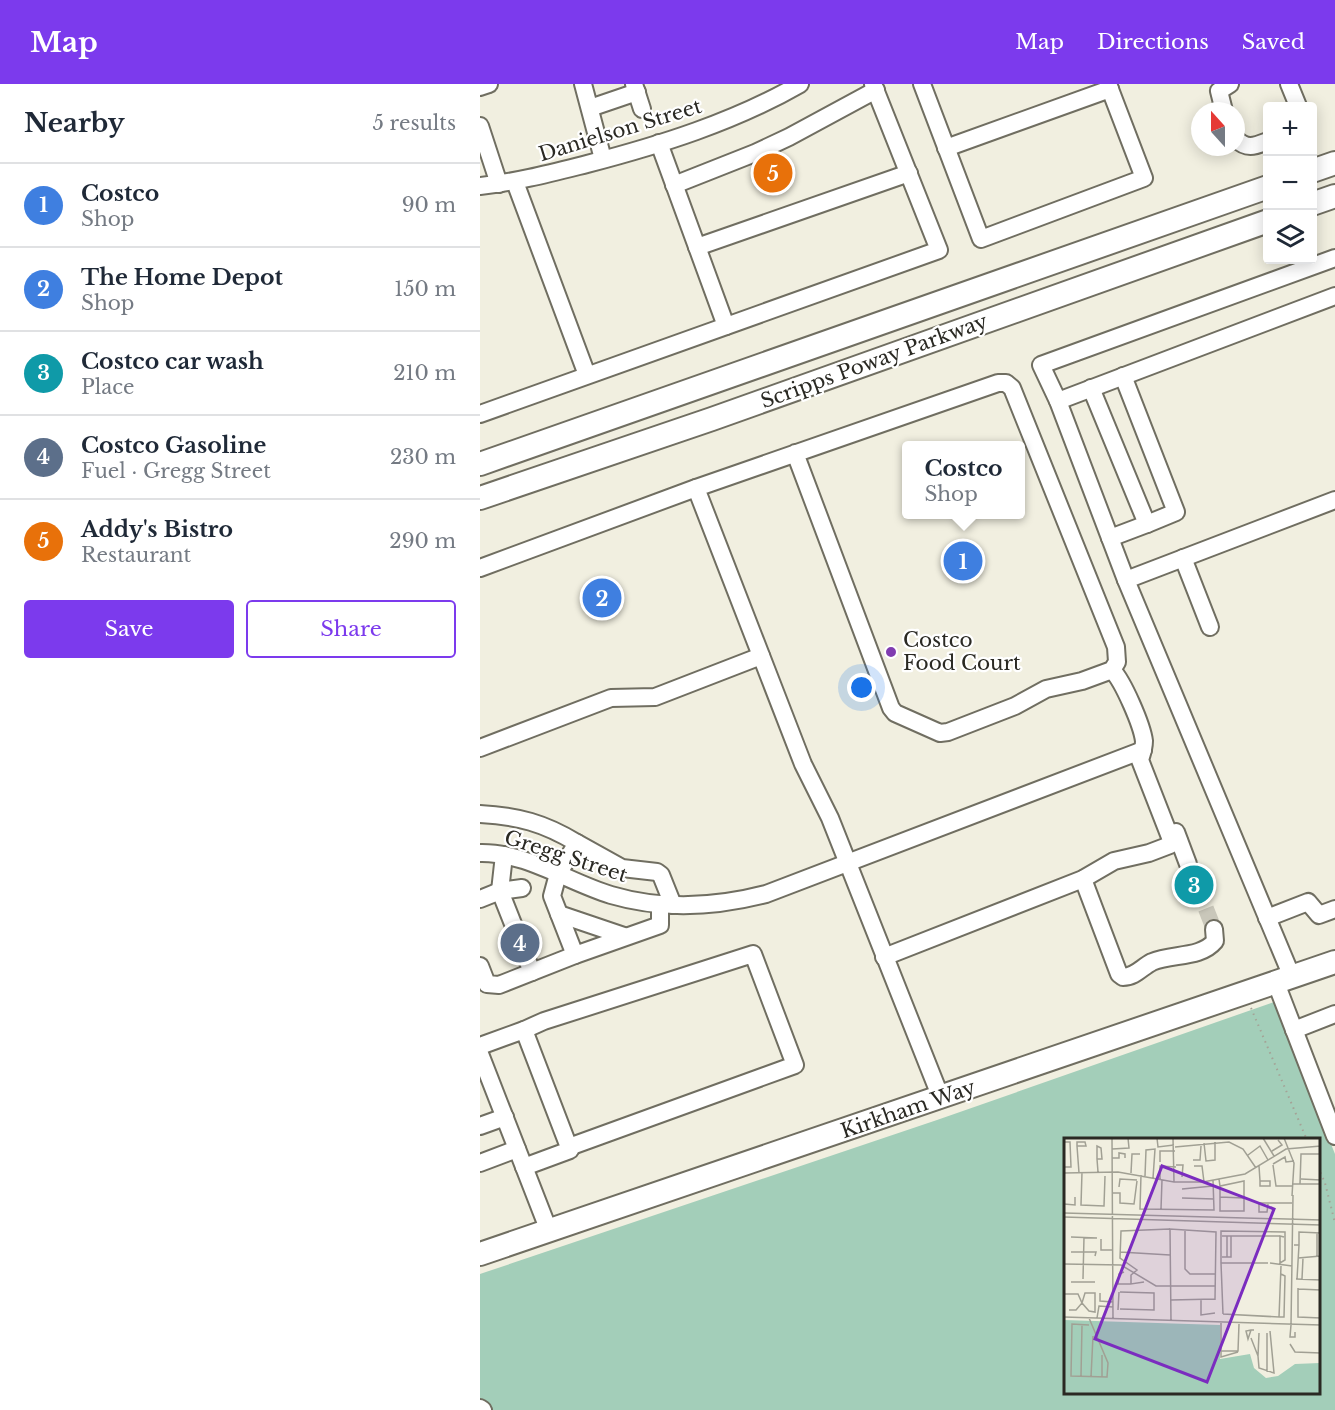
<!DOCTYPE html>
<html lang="en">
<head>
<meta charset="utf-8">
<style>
  :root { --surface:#fff; --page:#f6f6f7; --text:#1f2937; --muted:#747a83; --line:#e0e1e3; --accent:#7c3aed }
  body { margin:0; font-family:"Libre Baskerville",serif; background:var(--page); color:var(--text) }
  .controls { position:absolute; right:18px; top:18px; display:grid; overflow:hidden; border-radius:6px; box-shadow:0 3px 15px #0003 }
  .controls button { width:54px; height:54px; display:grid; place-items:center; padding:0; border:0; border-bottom:2px solid var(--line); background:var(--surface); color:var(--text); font:30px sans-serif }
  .compass { position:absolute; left:711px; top:18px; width:54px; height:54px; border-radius:50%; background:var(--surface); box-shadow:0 3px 15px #0003; rotate:339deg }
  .you { position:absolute; left:382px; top:604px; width:21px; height:21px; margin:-15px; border:4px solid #fff; border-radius:50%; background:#1a73e8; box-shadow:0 0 0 9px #1a73e833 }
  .badge { display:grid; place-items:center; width:39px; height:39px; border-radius:50%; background:var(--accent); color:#fff; font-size:20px; font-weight:700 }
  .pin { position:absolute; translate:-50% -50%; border:3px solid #fff; box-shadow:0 2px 6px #0006 }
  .popup { position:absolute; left:422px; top:357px; width:123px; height:78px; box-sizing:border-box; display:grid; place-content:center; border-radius:6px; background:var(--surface); filter:drop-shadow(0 2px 4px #0005); font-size:20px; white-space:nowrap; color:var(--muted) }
  .popup b { font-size:22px; color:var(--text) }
  .popup::after { content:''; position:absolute; left:50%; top:100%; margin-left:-12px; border:12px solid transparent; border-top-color:var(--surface) }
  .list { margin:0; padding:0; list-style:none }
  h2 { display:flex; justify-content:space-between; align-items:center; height:78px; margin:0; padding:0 24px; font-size:26px }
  h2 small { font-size:20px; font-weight:400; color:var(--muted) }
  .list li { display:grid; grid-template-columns:39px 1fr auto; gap:18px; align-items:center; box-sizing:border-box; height:84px; padding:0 24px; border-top:2px solid var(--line) }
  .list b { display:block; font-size:22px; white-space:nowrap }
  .list p { margin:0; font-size:20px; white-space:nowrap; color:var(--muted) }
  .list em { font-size:20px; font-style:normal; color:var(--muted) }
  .actions { display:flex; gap:12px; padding:18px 24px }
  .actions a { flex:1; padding:14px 0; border:2px solid var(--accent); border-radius:6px; text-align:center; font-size:21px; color:var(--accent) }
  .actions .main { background:var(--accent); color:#fff }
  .icon { flex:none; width:33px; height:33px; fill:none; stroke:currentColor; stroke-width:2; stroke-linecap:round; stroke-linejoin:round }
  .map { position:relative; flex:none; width:855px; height:1326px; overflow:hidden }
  header { display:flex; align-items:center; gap:36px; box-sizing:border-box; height:84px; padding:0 30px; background:var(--accent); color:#fff }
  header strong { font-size:28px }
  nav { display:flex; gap:33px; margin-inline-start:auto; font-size:21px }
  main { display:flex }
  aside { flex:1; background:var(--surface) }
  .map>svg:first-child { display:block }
</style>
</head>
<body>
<header>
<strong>Map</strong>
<nav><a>Map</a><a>Directions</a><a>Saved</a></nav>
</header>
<main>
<aside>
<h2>Nearby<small>5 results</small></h2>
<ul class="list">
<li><span class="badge" style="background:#3f7fe0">1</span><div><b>Costco</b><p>Shop</p></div><em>90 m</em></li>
<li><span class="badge" style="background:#3f7fe0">2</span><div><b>The Home Depot</b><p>Shop</p></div><em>150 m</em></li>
<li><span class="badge" style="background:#0f9aa8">3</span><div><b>Costco car wash</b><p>Place</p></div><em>210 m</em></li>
<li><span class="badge" style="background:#5c6f8a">4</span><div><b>Costco Gasoline</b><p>Fuel · Gregg Street</p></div><em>230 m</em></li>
<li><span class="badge" style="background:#e8710a">5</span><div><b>Addy's Bistro</b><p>Restaurant</p></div><em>290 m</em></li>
</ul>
<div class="actions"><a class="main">Save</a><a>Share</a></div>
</aside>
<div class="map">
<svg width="855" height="1326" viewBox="0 0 855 1326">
  <rect width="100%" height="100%" fill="#f1efe0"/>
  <!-- green -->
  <path fill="#a3ceb9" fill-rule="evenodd" d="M794,918L855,1070V1326H0V1190L457,1036ZM585,1056H838V1310H585Z"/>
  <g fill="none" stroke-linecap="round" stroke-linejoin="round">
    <!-- minor-tunnel -->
    <path stroke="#c9c7ba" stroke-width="16" stroke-dasharray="16 8" stroke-linecap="butt" d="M708,780L734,845"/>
    <!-- minor casing -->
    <g stroke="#706e61" stroke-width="20">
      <g id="minor">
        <path d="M103,0L123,75"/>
        <path d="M154,0L162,25"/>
        <path d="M442,0L501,155L664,94L628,0"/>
        <path d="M809,0L818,22"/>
        <path d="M0,3L9,0"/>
        <path d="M110,24L157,8"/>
        <path d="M744,27L739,7L750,0"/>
        <path d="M0,42L19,100"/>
        <path d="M756,55C767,66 775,62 788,57"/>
        <path d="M179,59L246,242"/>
        <path d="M466,64L630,5"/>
        <path d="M35,98L107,291"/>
        <path d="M194,101L275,69L309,53L396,6"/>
        <path d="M0,102C37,98 71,89 107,80C180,61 254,38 320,0"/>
        <path d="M217,163L429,89"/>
        <path d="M643,292L696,428L667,440"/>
        <path d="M611,304L667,440L630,454"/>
        <path d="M578,317L855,212"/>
        <path d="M0,330L459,166L393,0"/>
        <path d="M315,369L411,624L415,629L460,649L468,648L535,622L566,605L602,597L632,586L637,578L636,563L532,304L526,299H518L216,404L323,680L350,734L461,1014"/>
        <path d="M703,474L730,543"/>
        <path d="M0,484L216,404"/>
        <path d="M646,496L578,317L561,281L855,174"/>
        <path d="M632,586C643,597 662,641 664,657C664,664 662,670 660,676L690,753L699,757"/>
        <path d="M0,664L131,614L175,613L281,572"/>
        <path d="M0,730C38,732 64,739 97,759L78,790L72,812L95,871L180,841V820"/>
        <path d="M696,748L708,780"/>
        <path d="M97,759L142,784L177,788L181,791L193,821"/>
        <path d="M0,769C46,768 88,798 131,811C182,826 236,823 286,810L663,666"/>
        <path d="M24,771L20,807L42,804"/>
        <path d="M603,795L639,890L643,893C655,893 662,883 672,878C692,869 720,875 735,857L734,845"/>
        <path d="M0,815L20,807L52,888"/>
        <path d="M79,830L144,852"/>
        <path d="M787,834L828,818L839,831L855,825"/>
        <path d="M404,873L603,795L634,777L669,769L690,761L695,756"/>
        <path d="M0,882L7,900L19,901L95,871"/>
        <path d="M812,893L646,496L855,416"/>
        <path d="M796,899L855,1052"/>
        <path d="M44,946L64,937L273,870L315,981L89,1063"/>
        <path d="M814,946L855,930"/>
        <path d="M0,962L44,946L90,1066L44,1083"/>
        <path d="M0,970L69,1147"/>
        <path d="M0,1042L25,1033"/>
        <path d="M0,1079L37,1065"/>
        <path d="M0,1324L3,1326"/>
      </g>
    </g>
    <!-- major casing -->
    <g stroke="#706e61" stroke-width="26">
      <g id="major">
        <path d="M832,87L855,79"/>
        <path d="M832,120L855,112"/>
        <path d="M0,380L788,103"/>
        <path d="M0,414L232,335L788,137"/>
        <path d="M0,1170L855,878"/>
      </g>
    </g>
    <!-- path -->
    <g stroke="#a4a296" stroke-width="2" stroke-dasharray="1.5 4.5" stroke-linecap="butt">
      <path d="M771,924L827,1056"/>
      <path d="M838,1083L845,1099L855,1139"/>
    </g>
    <!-- minor -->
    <use href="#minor" stroke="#fff" stroke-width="16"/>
    <!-- major -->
    <use href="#major" stroke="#fff" stroke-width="22"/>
  </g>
  <!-- markers -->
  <circle fill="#803cb0" stroke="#fff" stroke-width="2" cx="411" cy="568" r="6"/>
  <g text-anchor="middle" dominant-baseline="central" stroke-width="4.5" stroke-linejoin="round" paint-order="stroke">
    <!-- street labels -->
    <g font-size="20" fill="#2a2923" stroke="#fff">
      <text transform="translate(140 46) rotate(-17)">Danielson Street</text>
      <text transform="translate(394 277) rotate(-20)">Scripps Poway Parkway</text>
      <text transform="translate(86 772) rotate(18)">Gregg Street</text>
      <text transform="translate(428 1025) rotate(-19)">Kirkham Way</text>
    </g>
    <!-- poi labels -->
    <g font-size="20" fill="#2a2923" stroke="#fff" text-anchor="start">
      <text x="423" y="556">Costco<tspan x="423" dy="23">Food Court</tspan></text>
    </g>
  </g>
  <!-- overview -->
  <g transform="translate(584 1054)">
    <rect width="256" height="256" fill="#f1efe0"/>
    <path d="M0,182L156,187V221L186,216L190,230L202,240L214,238L231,226L256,225V256H0Z" fill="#a3ceb9"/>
    <path fill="none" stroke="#a1a094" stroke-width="1.5" d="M48,0L49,181M93,0L94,9L110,7M109,0L110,44M199,0L210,18M220,0L230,25L228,58M0,4H6L7,29H0V48M140,5L142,23L151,22V4M13,8H22L21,4H13V8L15,35M111,9L165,4L179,11L192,30M48,11L65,10L64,0M208,13L218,7L214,2M184,17L196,8L204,22M48,20H55V15L61,16V20M33,21H38L37,10L33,8V21L34,34M129,22H136L137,8M96,24V13H111M209,26L221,19L222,24L230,23M112,27H119L118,39M209,27L212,48H229M130,28H138L140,44M195,28L196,43H206V48H196V43M18,34L17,67L40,68L41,38M0,35L54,34L110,44H139L181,36L222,11L257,8M67,35L68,16H76M77,37L76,71L150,72L149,42M81,38L82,12L91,11L89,40M155,41L156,48L180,43V73H156V48M237,41L257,42M96,42V28L112,29M229,46H257M236,46L237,16H257M55,49L56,41L73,42M118,51L149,48M48,55H56V65L70,66L73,43M156,59L180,60M118,60L150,61M0,66L11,67V59M204,66L203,74H195V65H228M97,71L98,42M0,75L257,82M0,79L257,87M121,92V131L126,136H151M158,98H216M7,99L33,100M37,101V112H49M230,107H235V94L257,95M7,114H32L31,118M56,114L106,117M253,118V95M158,119H163V98M163,119H167V98M234,120L257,118M157,125V93L221,94V122L216,125V98L220,99M206,125L228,128M0,126L57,127L92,148H151M60,134L55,136L54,146H67M19,141L20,99M232,141L257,142M233,141L235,107M238,141L239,120M7,144H31M80,144L67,146V137L73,132L56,120L57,93L106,91M234,150V179L257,180M234,151L257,152M56,154L90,155V172L56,171M36,155V163L49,164M0,156H14L18,165L25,173L31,174V155H21L18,165L12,172H5M107,162L151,161M137,162V177L151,175M54,172L55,154M159,176L215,179L217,128M159,176L157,125H204M0,179L257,187M215,179H220L221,138L217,136M33,180L35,168L49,169M107,183L106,91L152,94L151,162M157,185V213H174L175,186M25,187L8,186L7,238L43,239L44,225L25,180M227,187L226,199H231V194M227,187L229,57M187,192L184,201L182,193L187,192H190M203,195V234M187,200L194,218L195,195M226,206L231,214L257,215M157,213V219L174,214M194,218L195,230L210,235L206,193M17,238L18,187M27,239L29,198M38,239V217"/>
    <path fill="#7b2cbf" fill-opacity="0.15" stroke="#7b2cbf" stroke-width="3" d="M98,28L210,71L143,244L31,201Z"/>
    <rect width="256" height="256" fill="none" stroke="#2a2923" stroke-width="3"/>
  </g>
</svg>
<div class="controls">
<button>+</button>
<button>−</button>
<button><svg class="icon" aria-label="layers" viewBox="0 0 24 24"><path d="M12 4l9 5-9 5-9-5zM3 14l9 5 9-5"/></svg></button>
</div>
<svg class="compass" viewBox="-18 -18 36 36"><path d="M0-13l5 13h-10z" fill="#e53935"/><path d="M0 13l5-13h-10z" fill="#747a83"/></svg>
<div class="you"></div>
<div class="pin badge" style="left:483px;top:477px;background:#3f7fe0">1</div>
<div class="popup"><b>Costco</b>Shop</div>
<div class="pin badge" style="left:122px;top:514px;background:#3f7fe0">2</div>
<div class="pin badge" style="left:714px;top:801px;background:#0f9aa8">3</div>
<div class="pin badge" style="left:40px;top:859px;background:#5c6f8a">4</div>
<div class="pin badge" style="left:293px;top:89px;background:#e8710a">5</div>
</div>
</main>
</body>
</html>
